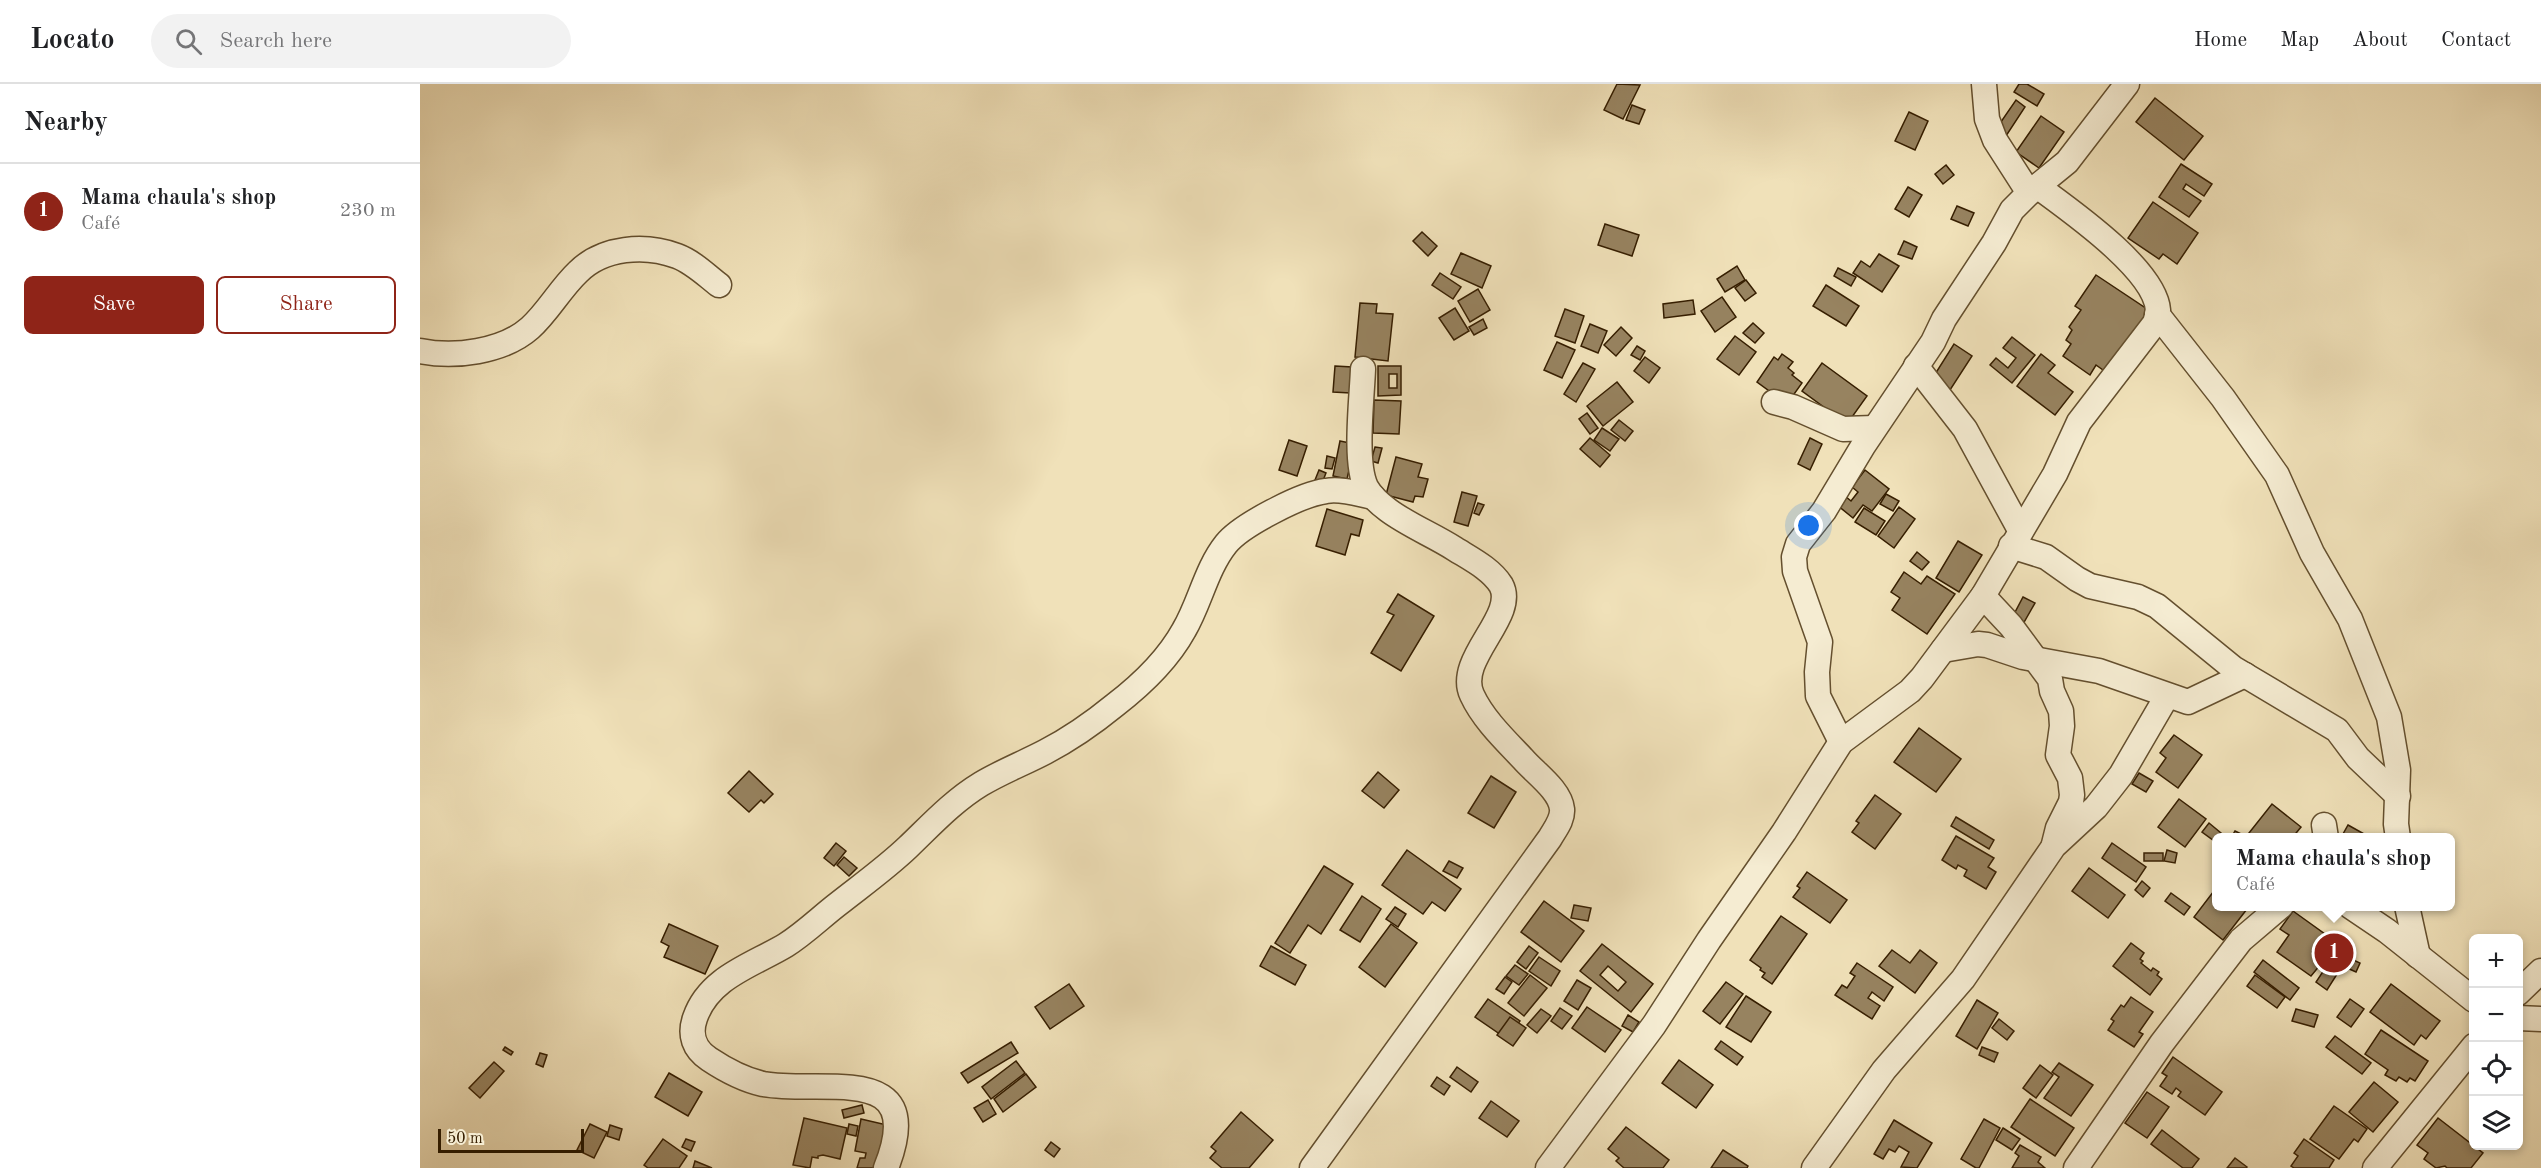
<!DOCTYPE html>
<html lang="en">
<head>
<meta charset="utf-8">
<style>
  :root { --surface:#fff; --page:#f2f2f2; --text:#202124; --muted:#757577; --line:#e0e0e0; --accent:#8f2418 }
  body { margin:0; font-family:"Old Standard TT",serif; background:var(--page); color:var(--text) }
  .controls { position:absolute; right:18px; bottom:18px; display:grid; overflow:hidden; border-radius:9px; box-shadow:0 3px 9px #0003 }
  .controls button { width:54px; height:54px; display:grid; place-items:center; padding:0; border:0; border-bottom:2px solid var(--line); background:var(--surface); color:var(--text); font:30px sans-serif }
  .scale { position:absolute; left:18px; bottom:15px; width:146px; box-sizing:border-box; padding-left:6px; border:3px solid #361e00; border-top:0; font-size:16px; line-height:21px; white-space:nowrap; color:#361e00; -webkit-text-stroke:4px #f5ecd2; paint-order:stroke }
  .you { position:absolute; left:1389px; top:442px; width:21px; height:21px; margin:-15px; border:4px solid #fff; border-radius:50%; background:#1a73e8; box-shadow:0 0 0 9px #1a73e833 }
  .badge { display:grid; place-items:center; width:39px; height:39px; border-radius:50%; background:var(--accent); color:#fff; font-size:20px; font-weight:700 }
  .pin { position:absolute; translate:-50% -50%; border:3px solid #fff; box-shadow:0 2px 6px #0006 }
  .popup { position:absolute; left:1792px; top:749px; width:243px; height:78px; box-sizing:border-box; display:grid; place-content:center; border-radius:9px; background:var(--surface); filter:drop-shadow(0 2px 4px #0005); font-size:20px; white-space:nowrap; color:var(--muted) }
  .popup b { font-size:22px; color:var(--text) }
  .popup::after { content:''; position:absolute; left:50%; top:100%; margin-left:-12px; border:12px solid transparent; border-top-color:var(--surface) }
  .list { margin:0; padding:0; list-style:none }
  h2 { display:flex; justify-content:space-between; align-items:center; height:78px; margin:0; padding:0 24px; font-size:26px }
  h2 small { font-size:20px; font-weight:400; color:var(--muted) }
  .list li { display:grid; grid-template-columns:39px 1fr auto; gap:18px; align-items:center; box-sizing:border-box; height:96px; padding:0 24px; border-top:2px solid var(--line) }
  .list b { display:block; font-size:22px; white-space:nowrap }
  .list p { margin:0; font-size:20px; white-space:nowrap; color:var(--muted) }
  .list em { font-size:20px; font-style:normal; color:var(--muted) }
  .actions { display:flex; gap:12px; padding:18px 24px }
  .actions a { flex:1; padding:14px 0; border:2px solid var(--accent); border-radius:9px; text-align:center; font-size:21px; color:var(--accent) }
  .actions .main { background:var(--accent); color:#fff }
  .icon { flex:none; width:33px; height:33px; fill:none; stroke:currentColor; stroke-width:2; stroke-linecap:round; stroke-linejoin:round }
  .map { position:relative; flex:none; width:2121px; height:1084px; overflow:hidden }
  header { display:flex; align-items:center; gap:36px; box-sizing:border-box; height:84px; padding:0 30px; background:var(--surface); border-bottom:2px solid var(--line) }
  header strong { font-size:28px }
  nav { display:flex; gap:33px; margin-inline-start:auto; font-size:21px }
  .search { width:420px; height:54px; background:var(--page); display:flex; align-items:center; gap:15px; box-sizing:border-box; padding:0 21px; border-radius:33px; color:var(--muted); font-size:22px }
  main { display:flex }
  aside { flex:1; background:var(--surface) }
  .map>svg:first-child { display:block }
</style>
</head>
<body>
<header>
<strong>Locato</strong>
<div class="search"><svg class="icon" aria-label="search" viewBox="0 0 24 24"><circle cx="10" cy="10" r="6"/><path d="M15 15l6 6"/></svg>Search here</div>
<nav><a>Home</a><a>Map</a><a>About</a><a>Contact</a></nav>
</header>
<main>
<aside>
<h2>Nearby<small></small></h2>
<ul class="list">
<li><span class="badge">1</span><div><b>Mama chaula's shop</b><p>Café</p></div><em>230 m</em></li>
</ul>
<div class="actions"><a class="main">Save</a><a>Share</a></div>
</aside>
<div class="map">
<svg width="2121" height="1084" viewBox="0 0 2121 1084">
  <rect width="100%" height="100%" fill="#f0e1b9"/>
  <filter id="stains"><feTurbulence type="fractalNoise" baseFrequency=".00333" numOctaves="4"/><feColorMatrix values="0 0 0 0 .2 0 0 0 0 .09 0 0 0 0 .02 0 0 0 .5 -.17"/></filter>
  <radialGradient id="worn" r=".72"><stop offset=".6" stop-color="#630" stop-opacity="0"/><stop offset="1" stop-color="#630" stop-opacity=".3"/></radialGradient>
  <!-- building -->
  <g fill="#978360" stroke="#361e00" stroke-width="1.5" fill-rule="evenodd">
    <path d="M1197,0L1220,1L1203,35L1184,26Z"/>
    <path d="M1599,0H1607L1624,10L1617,22L1594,8Z"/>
    <path d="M1735,14L1783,52L1764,76L1716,38Z"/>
    <path d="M1596,16L1605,23L1586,52L1576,45Z"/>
    <path d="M1212,21L1225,26L1219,40L1206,36Z"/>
    <path d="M1489,28L1508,37L1495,66L1475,57Z"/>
    <path d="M1621,32L1644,48L1619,84L1596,68Z"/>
    <path d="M1761,80L1792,100L1784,112L1766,100L1763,105L1781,117L1769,133L1739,113Z"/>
    <path d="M1526,81L1534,91L1523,100L1515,90Z"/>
    <path d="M1488,103L1502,111L1489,133L1475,125Z"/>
    <path d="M1733,118L1778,149L1757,180L1743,170L1739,175L1708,154Z"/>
    <path d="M1537,122L1554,129L1548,142L1531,135Z"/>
    <path d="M1185,140L1219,151L1212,172L1178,161Z"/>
    <path d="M1002,148L1017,162L1008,172L993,157Z"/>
    <path d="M1484,157L1497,163L1492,175L1478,170Z"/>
    <path d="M1041,169L1071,182L1062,204L1031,190Z"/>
    <path d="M1459,170L1479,182L1462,208L1433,189L1441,177L1450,183Z"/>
    <path d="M1317,182L1325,196L1305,208L1297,195Z"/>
    <path d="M1418,184L1436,193L1431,202L1414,192Z"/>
    <path d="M1020,189L1041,203L1033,215L1012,201Z"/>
    <path d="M1676,191L1736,231L1690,291L1676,281L1670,291L1643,272L1651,260L1646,256L1652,246L1649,243L1661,226L1655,222Z"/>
    <path d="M1326,196L1336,209L1325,217L1315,204Z"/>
    <path d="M1406,201L1439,222L1426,242L1393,222Z"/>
    <path d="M1058,205L1070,226L1050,238L1038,217Z"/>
    <path d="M1302,213L1316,233L1295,248L1281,227Z"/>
    <path d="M1273,216L1275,230L1244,234L1243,220Z"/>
    <path d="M940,219L957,220L956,229L973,230L968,277L935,273Z"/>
    <path d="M1035,224L1049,247L1034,256L1019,234Z"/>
    <path d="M1145,225L1164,232L1155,259L1135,252Z"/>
    <path d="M1063,235L1067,244L1054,251L1049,243Z"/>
    <path d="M1333,239L1344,249L1335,259L1323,249Z"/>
    <path d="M1170,240L1187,247L1178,269L1161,262Z"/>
    <path d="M1201,243L1212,254L1196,272L1184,261Z"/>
    <path d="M1315,252L1336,268L1319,291L1297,275Z"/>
    <path d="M1592,253L1615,271L1592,299L1570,281L1576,274L1588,284L1596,274L1583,264Z"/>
    <path d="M1137,258L1155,266L1142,294L1124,286Z"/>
    <path d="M1534,260L1552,272L1530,306L1512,295Z"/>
    <path d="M1217,262L1225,267L1220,276L1211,271Z"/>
    <path d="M1362,270L1373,278L1368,284L1374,289L1372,291L1382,299L1367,320L1337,298L1354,273L1358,276Z"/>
    <path d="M1621,270L1635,281L1628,289L1653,308L1635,331L1597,302Z"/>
    <path d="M1225,273L1240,284L1229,299L1214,287Z"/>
    <path d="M1163,279L1175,285L1156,318L1144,310Z"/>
    <path d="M1402,279L1447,312L1427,340L1382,307Z"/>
    <path d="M915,282L932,283L930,309L913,308Z"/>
    <path d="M958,282H981V311L958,312ZM969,290H977V304H969Z"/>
    <path d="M1197,298L1213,318L1183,342L1167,322Z"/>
    <path d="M954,316L981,317L979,350L953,349Z"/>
    <path d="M1167,329L1178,344L1170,350L1159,335Z"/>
    <path d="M1199,336L1213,347L1205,357L1191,346Z"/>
    <path d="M1182,344L1199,355L1190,367L1174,356Z"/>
    <path d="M1170,354L1190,371L1180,383L1160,365Z"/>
    <path d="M1390,354L1402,360L1390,386L1378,380Z"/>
    <path d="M869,356L887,362L877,392L859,386Z"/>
    <path d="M920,357L935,360L927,395L913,392Z"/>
    <path d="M955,363L962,364L958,379L951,377Z"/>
    <path d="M907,372L915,374L912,385L905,384Z"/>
    <path d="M976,373L1002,380L998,393L1008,395L1003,413L995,412L993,418L966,411Z"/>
    <path d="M899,386L906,389L902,399L895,396Z"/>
    <path d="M1445,386L1469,405L1452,427L1443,421L1433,434L1417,421L1425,412L1431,417L1438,408L1432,403Z"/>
    <path d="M1042,408L1057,412L1048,442L1034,438Z"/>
    <path d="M1466,410L1479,417L1473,427L1460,420Z"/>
    <path d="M1058,419L1064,421L1059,431L1054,429Z"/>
    <path d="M1479,423L1495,435L1474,464L1458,452Z"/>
    <path d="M1444,424L1465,437L1456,451L1435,438Z"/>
    <path d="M907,425L943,436L939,452L931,450L925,471L896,462Z"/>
    <path d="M1538,457L1562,471L1539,508L1516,494Z"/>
    <path d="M1497,468L1509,478L1502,486L1490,477Z"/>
    <path d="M1484,488L1501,500L1507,492L1535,510L1507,550L1472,526L1480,514L1471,508Z"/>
    <path d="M978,510L1014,532L981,587L951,569L974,531L967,528Z"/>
    <path d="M1603,513L1615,519L1603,540L1592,534Z"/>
    <path d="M1499,644L1541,675L1516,708L1474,678Z"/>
    <path d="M1754,651L1782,671L1758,704L1736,688L1746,674L1740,669Z"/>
    <path d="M329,687L353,710L344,719L341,716L329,728L308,709Z"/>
    <path d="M958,688L979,706L964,724L942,707Z"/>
    <path d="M1719,689L1733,697L1726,708L1712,700Z"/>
    <path d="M1071,692L1096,708L1074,744L1048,729Z"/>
    <path d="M1455,711L1481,730L1455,765L1432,748L1439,739L1436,737Z"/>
    <path d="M1759,715L1786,735L1765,763L1738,743Z"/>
    <path d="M1852,720L1881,743L1872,754H1825Z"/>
    <path d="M1536,733L1574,756L1569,765L1531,742Z"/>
    <path d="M1789,739L1807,754H1797V759L1782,748Z"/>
    <path d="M1928,741L1946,751L1944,754H1928L1923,750Z"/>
    <path d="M1815,747L1823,751L1822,754H1811Z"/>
    <path d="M1536,752L1574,774L1568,783L1576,788L1566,805L1544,792L1547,786L1538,781L1536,785L1522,776Z"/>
    <path d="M416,759L426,767L414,782L404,774Z"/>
    <path d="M1692,759L1726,783L1716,798L1682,774Z"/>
    <path d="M987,766L1041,805L1025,827L1012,818L1003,830L962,801Z"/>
    <path d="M1747,766L1757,769L1755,779L1744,777Z"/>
    <rect x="1724" y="769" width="19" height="8"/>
    <path d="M424,773L437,784L429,792L417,781Z"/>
    <path d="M1029,777L1043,784L1037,794L1023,787Z"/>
    <path d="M904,782L933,800L901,850L888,841L870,869L855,859Z"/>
    <path d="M1669,784L1705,811L1688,834L1652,807Z"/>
    <path d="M1387,788L1427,816L1410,839L1373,813L1380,804L1377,802Z"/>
    <path d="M1722,797L1730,804L1723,813L1715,806Z"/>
    <path d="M1797,803V822H1824L1827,825L1803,856L1774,833Z"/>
    <path d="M1751,809L1770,823L1764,831L1745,817Z"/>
    <path d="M942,812L961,825L940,858L920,846Z"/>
    <path d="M1124,817L1164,847L1141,878L1101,848Z"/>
    <path d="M1154,821L1171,824L1168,837L1151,834Z"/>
    <path d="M975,823L986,830L978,843L966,835Z"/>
    <path d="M1873,827L1916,858L1905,873L1895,863L1892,868L1896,871L1894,875L1901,880L1891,892L1857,868L1869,851L1860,845Z"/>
    <path d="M1361,832L1387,850L1352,900L1342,893L1345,889L1340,886L1341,884L1330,876Z"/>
    <path d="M249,840L298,862L285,890L244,873L249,862L241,858Z"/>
    <path d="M971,840L997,859L965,903L939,883Z"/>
    <path d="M1919,858L1929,864L1919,879L1910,873Z"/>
    <path d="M1711,859L1724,869L1720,875L1723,877L1721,879L1731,887L1733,884L1739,888L1737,891L1742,895L1730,911L1693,882Z"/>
    <path d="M1182,860L1233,900L1211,928L1160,887ZM1188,882L1206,898L1198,907L1180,891Z"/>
    <path d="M851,862L886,881L875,901L840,882Z"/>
    <path d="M1109,862L1118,869L1106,885L1097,878Z"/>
    <path d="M1472,866L1490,879L1500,866L1517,879L1495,909L1459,882Z"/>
    <path d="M1119,873L1140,887L1131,902L1109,887Z"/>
    <path d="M1929,874L1940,879L1936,888L1925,883Z"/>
    <path d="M1843,876L1879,904L1870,916L1834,888Z"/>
    <path d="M1437,879L1473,903L1464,917L1452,908L1448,914L1460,922L1452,935L1415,911L1422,901L1427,904L1435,892L1430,889Z"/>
    <path d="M1908,880L1919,887L1907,906L1896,898Z"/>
    <path d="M1095,881L1108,890L1099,901L1086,892Z"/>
    <path d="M1110,891L1127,904L1104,932L1088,919Z"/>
    <path d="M1835,891L1865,913L1857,924L1827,902Z"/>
    <path d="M1085,893L1092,898L1084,910L1076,905Z"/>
    <path d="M1157,896L1171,904L1158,926L1144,917Z"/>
    <path d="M1306,898L1323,910L1300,940L1283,927Z"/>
    <path d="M649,900L664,922L630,945L615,923Z"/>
    <path d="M1971,900L2020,937L2006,955L2001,951L1994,961L1950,928Z"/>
    <path d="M1326,912L1351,928L1331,958L1306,943Z"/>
    <path d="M1711,913L1733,928L1719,948L1723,950L1714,963L1688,946L1694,937L1691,935L1701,921L1704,923Z"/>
    <path d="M1068,915L1100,937L1087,955L1055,933Z"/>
    <path d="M1930,915L1944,925L1931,943L1917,933Z"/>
    <path d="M1557,916L1578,929L1557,965L1536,952Z"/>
    <path d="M1167,923L1201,946L1185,968L1152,944Z"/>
    <path d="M1140,924L1152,932L1142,945L1131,937Z"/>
    <path d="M1121,925L1131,932L1117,949L1107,941Z"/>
    <path d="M1876,925L1898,931L1894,943L1872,937Z"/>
    <path d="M1208,931L1219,938L1213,948L1202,942Z"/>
    <path d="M1090,933L1106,944L1093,962L1077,951Z"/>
    <path d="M1579,935L1594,947L1587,956L1572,944Z"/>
    <path d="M1961,946L2008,977L1995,997L1990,994L1987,998L1979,993L1976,997L1965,991L1968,986L1945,970Z"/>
    <path d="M1915,952L1951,979L1942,990L1906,963Z"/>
    <path d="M1301,957L1323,973L1317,981L1295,965Z"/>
    <path d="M591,958L598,969L548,999L541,989Z"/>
    <path d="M85,963L93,968L91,971L83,966Z"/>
    <path d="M1562,963L1578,969L1574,978L1559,971Z"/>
    <path d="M120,969L127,971L123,983L116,980Z"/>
    <path d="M1753,973L1802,1008L1785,1031L1758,1012L1761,1008L1756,1004L1752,1010L1740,1002L1747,992L1742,989Z"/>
    <path d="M1259,976L1293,1001L1276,1024L1242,999Z"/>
    <path d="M596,977L605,989L571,1015L562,1003Z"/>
    <path d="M74,978L84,987L60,1014L49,1004Z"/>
    <path d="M1639,979L1673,1001L1651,1032L1624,1014L1639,993L1632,988Z"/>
    <path d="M1620,981L1633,991L1616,1014L1603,1004Z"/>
    <path d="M1037,983L1058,998L1051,1008L1030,993Z"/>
    <path d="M249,989L282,1008L268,1032L235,1013Z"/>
    <path d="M606,990L616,1003L583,1028L574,1015Z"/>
    <path d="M1017,993L1030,1002L1024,1011L1011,1002Z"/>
    <path d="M1954,998L1978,1018L1953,1048L1929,1028Z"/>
    <path d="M1727,1008L1749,1023L1727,1054L1705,1039Z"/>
    <path d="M1610,1015L1654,1044L1635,1072L1591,1043Z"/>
    <path d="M568,1016L576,1030L563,1038L554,1024Z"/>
    <path d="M1071,1017L1099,1037L1087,1053L1059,1034Z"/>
    <path d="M442,1021L444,1029L424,1034L422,1026Z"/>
    <path d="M1914,1022L1947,1045L1938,1058L1934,1055L1919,1075L1890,1055Z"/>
    <path d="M821,1028L853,1056L829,1084H802L790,1074L796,1067L791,1063Z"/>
    <path d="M384,1034L427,1044L420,1075L403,1071L398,1072V1074L392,1073L390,1084L373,1081Z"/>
    <path d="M2018,1034L2063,1069L2051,1084H2027L2025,1082L2016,1084L2004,1075L2008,1069L1997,1061Z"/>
    <path d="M441,1035L467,1041L457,1084H437L440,1074H445L446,1069L435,1067Z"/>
    <path d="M1564,1035L1580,1044L1559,1084H1556L1541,1075Z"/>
    <path d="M1474,1036L1512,1059L1497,1084L1481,1083L1489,1068L1479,1062L1475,1068L1469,1065L1463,1075L1454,1070Z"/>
    <path d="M170,1040L187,1048L174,1074L157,1066Z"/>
    <path d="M429,1040L438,1042L436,1052L427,1050Z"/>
    <path d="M190,1041L202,1045L199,1056L187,1052Z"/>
    <path d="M1206,1043L1249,1076L1243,1084H1204L1196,1077L1199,1074L1188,1065Z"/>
    <path d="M1583,1044L1600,1055L1592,1066L1576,1056Z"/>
    <path d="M1742,1046L1779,1075L1772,1084H1763L1731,1060Z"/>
    <path d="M243,1055L267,1072L259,1084H228L224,1081Z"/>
    <path d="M266,1055L275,1058L271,1067L262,1063Z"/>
    <path d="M1884,1055L1914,1076L1909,1084H1874L1871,1082L1878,1072L1874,1069Z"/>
    <path d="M631,1058L640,1065L634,1073L625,1066Z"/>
    <path d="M1600,1061L1621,1073L1618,1078L1625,1084H1592L1599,1072L1595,1069Z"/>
    <path d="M1303,1066L1328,1082L1327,1084H1291Z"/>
    <path d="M1815,1074L1827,1083L1826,1084H1807Z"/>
    <path d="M275,1077L292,1084H273Z"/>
  </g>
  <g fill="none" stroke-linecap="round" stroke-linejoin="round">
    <!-- minor casing -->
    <g stroke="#644f2e" stroke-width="27">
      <g id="minor">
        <path d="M1564,0L1567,35L1575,56L1609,109"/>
        <path d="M1737,230L1803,314L1857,391L1892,469L1930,535L1969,633L1978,686L1976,740L1978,754"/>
        <path d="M0,267C34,274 83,268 110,244C128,228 140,205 158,188C183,163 225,160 257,172C273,178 286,191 299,201"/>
        <path d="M1496,282L1545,345L1600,446"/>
        <path d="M1354,318L1373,323L1423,345L1454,344"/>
        <path d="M1591,462L1626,473L1657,495L1670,502L1718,513L1737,522L1813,584L1917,646L1938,674L1978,712"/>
        <path d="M1563,512L1591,542L1630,595L1632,607L1641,627L1642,642L1638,671L1650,694L1652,711L1651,718L1638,744L1634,760"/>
        <path d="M1523,566L1558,560L1567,561L1603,573L1679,587L1768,618L1825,591"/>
        <path d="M1421,658L1398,612L1397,588L1400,558L1375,487L1374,473L1378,460L1404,427L1443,362L1513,258L1524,235L1574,159L1592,126L1609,109L1647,78L1707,0"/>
        <path d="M1904,741L1906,754"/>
        <path d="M1930,822L1967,847L2054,916"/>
        <path d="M1987,822L1998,872"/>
        <path d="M2098,909L2121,887"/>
        <path d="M2098,934L2121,935"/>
        <path d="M466,1084C509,976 404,1011 343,1000C325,996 304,985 289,975C274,965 269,951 275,934C289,893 333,881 366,861C385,849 401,833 418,820C442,801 466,784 488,763C511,741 533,717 561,700C581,688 604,679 625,668C650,655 673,639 695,621C721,601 748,575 764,546C780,519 786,485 806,460C821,441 882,410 906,407C921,404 938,410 953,413"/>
        <path d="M892,1084L1130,754C1135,745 1143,736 1142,725C1140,706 1115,689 1103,675C1085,656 1063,635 1052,611C1035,575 1098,532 1081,501C1071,485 1051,475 1035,465C1013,451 988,441 968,426C960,420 951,412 946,403C934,378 942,314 943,285"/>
        <path d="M1128,1084L1234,941L1289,856L1364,748L1421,658L1490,607L1502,594L1563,512L1635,390L1659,338L1735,239C1736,235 1738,230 1738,226C1735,185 1648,125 1617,102"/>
        <path d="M1394,1084L1464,986L1543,895L1634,762L1676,723L1701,691L1747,612"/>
        <path d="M1656,1084L1742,959L1821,856L1861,822"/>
        <path d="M1955,1084L2054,962"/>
      </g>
    </g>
    <!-- minor -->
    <use href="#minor" stroke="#f5ecd2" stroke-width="24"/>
  </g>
  <rect width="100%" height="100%" filter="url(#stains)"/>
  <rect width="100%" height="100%" fill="url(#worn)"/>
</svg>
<div class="controls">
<button>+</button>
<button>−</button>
<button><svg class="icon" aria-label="locate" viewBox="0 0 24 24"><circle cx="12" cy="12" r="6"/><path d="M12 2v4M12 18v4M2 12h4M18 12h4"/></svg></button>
<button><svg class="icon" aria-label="layers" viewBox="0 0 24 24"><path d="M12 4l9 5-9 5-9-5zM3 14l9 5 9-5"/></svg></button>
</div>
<div class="scale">50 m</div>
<div class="you"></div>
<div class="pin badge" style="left:1914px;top:869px">1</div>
<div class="popup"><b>Mama chaula's shop</b>Café</div>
</div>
</main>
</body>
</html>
